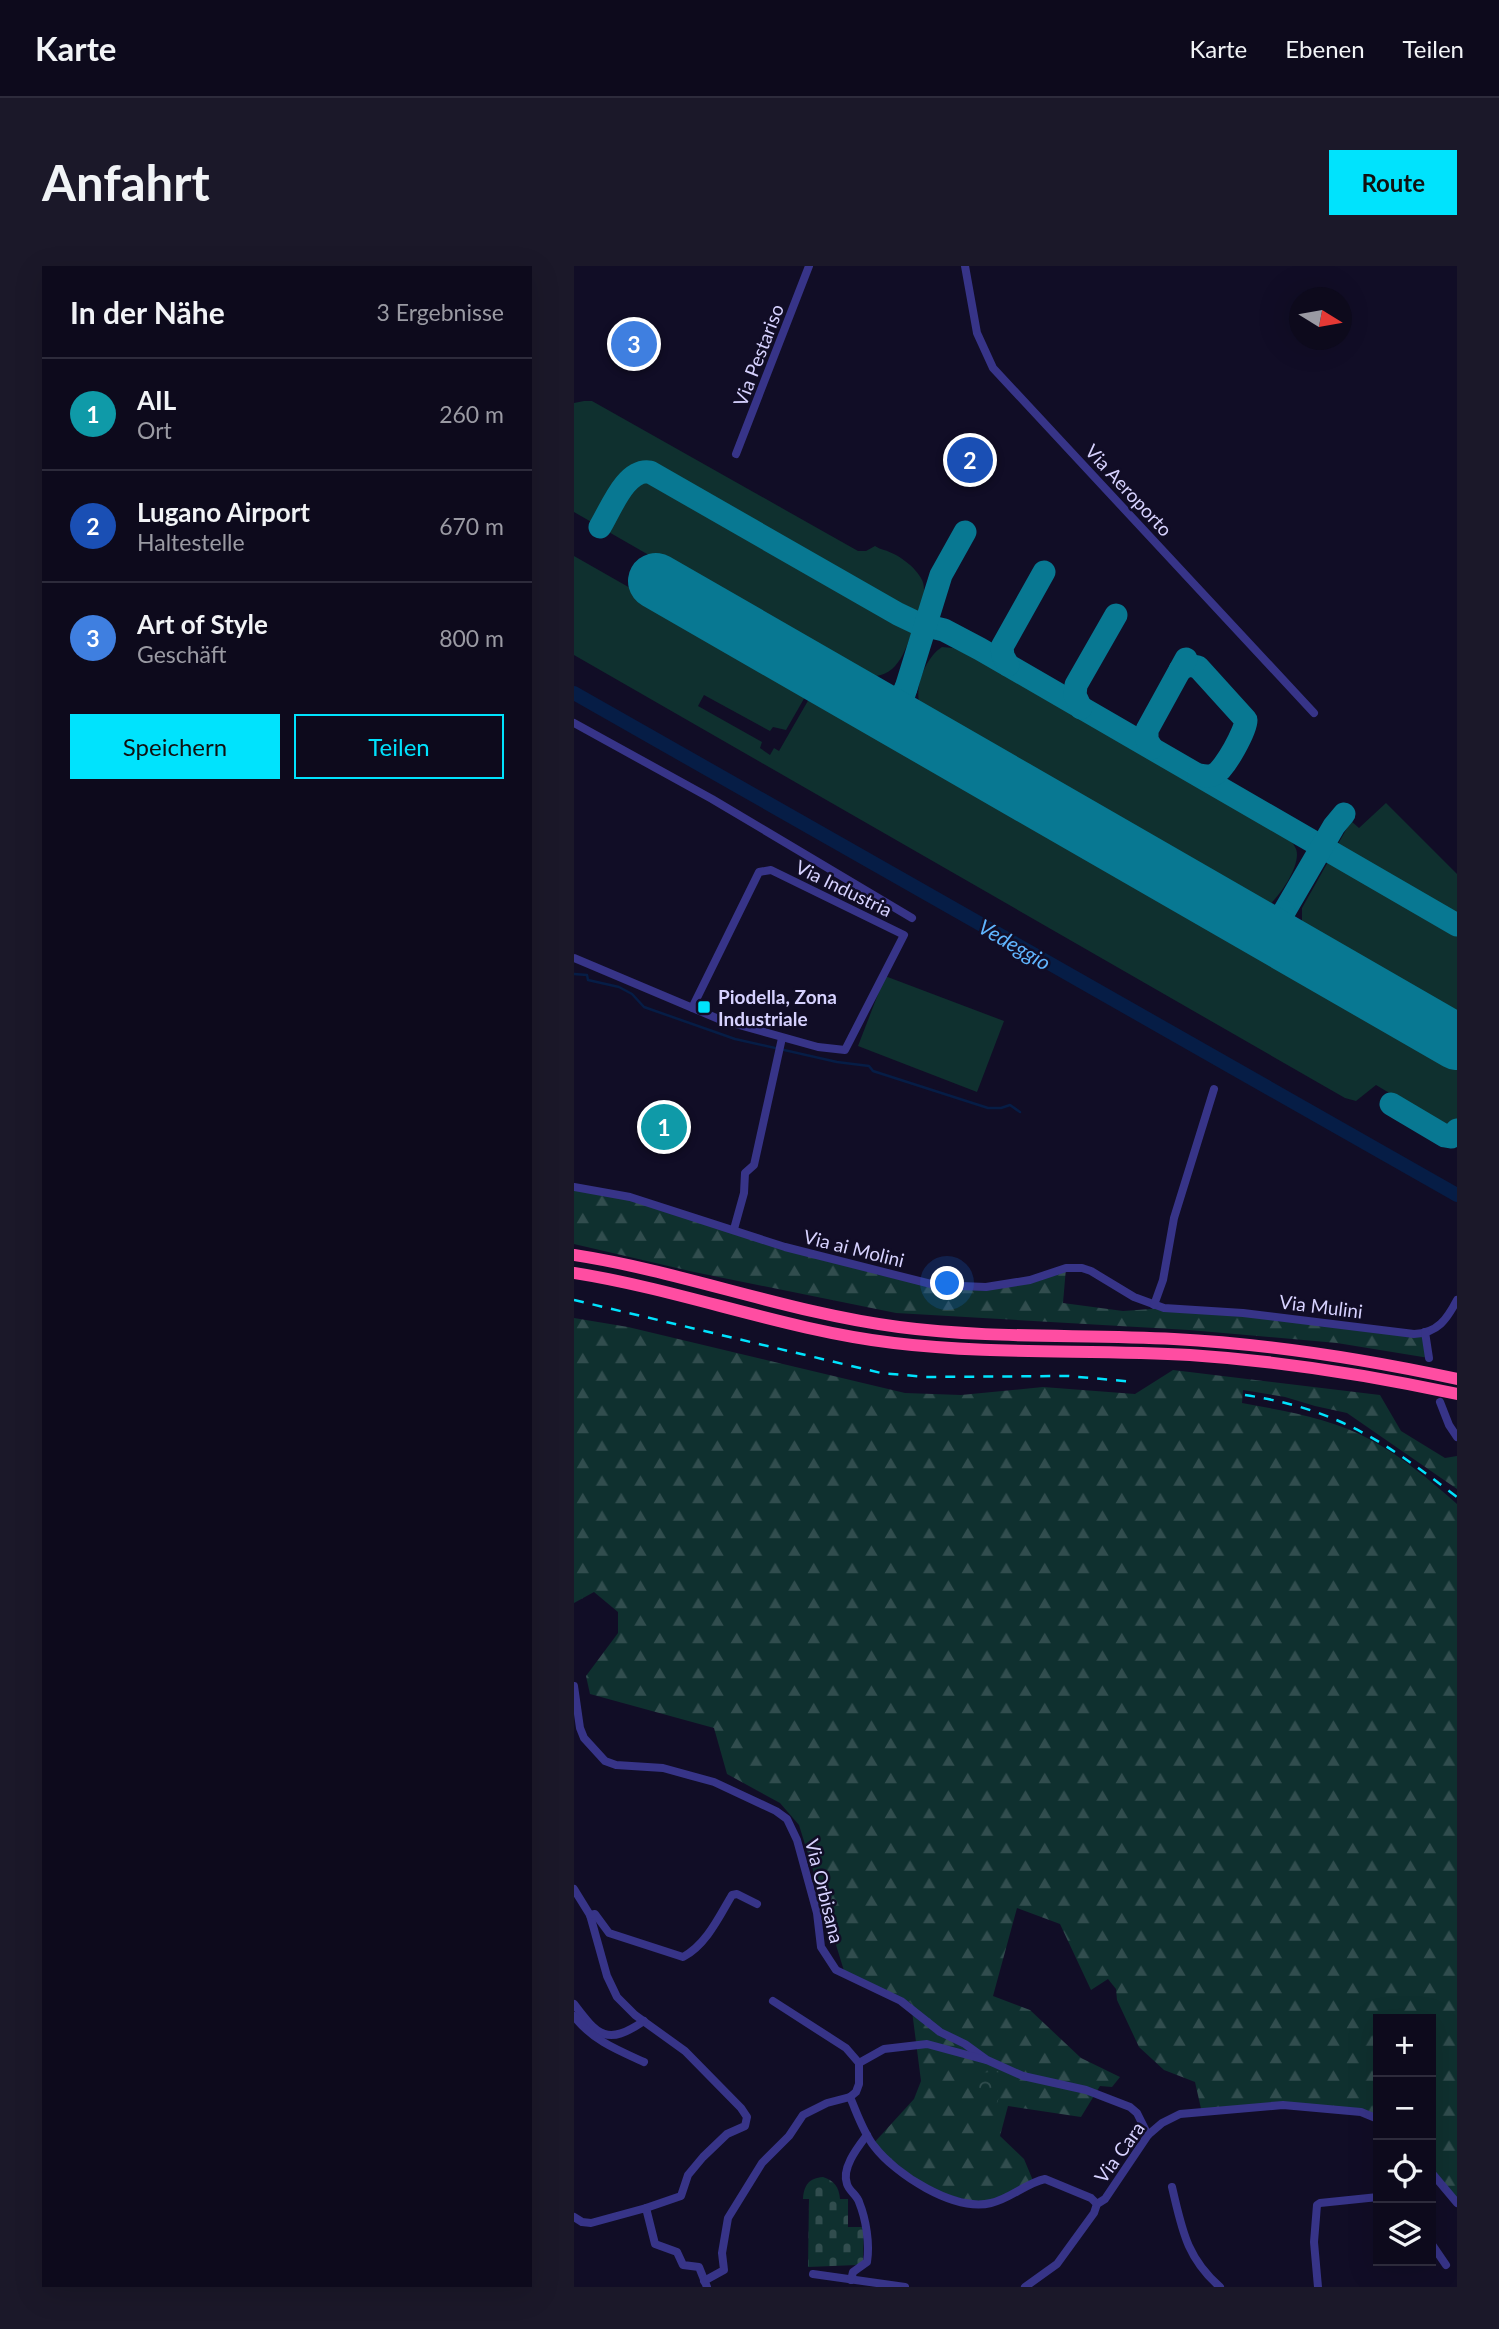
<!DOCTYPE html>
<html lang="de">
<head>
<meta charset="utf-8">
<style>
  :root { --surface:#0d0a1c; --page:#1b1829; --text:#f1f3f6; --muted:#9a9aa3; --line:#2d2b3b; --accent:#00e3fd }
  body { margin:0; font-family:Lato,sans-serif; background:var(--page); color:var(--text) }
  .controls { position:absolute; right:21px; bottom:21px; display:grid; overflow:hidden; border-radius:0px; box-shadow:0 7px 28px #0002 }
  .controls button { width:63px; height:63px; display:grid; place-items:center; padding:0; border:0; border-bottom:2px solid var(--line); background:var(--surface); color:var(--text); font:35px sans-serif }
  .compass { position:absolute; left:715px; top:21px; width:63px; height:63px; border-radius:50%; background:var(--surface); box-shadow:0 7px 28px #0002; rotate:101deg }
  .you { position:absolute; left:374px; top:1018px; width:24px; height:24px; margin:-18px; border:5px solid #fff; border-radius:50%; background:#1a73e8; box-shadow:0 0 0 10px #1a73e833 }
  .badge { display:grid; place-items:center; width:46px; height:46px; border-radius:50%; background:var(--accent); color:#fff; font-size:23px; font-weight:700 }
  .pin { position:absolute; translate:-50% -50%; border:4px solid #fff; box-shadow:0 2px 7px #0006 }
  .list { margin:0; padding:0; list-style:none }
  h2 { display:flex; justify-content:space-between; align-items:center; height:91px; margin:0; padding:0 28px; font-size:30px }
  h2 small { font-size:23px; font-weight:400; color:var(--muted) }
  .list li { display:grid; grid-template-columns:46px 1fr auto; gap:21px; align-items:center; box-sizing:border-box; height:112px; padding:0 28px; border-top:2px solid var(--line) }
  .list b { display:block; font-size:26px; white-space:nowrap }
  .list p { margin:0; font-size:23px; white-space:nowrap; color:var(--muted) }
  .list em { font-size:23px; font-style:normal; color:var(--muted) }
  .actions { display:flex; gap:14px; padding:21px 28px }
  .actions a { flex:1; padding:16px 0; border:2px solid var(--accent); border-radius:0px; text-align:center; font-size:24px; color:var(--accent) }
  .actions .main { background:var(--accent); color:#111 }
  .icon { flex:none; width:38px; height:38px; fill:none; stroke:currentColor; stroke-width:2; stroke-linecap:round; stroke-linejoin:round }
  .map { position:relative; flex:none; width:883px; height:2021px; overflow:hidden; border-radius:0px }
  header { display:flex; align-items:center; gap:42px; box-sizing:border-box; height:98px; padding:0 35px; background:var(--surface); border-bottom:2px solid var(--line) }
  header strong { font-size:33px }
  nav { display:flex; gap:38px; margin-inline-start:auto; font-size:24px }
  .intro { display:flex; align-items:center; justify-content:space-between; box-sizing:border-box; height:168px; padding:0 42px }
  h1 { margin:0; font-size:49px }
  .button { padding:18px 32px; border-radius:0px; background:var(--accent); color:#111; font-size:24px; font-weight:700 }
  main { display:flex; gap:42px; padding:0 42px }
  aside { flex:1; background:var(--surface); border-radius:0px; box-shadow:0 7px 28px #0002 }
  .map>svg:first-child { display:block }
</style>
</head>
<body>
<header>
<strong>Karte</strong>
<nav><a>Karte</a><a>Ebenen</a><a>Teilen</a></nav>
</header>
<div class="intro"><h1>Anfahrt</h1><a class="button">Route</a></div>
<main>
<aside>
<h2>In der Nähe<small>3 Ergebnisse</small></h2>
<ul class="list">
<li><span class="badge" style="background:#0f9aa8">1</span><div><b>AIL</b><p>Ort</p></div><em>260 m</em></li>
<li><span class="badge" style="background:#1a4fb4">2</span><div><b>Lugano Airport</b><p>Haltestelle</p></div><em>670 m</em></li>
<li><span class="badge" style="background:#3f7fe0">3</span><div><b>Art of Style</b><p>Geschäft</p></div><em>800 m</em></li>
</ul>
<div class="actions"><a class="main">Speichern</a><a>Teilen</a></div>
</aside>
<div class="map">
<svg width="883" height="2021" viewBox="0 0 883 2021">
  <defs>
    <pattern id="forest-firs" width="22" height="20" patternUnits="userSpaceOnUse" patternTransform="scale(1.75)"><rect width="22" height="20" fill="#0f302f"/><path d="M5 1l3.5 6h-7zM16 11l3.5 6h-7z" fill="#314d4e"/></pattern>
    <pattern id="cemetery-stones" width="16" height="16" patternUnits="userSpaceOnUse" patternTransform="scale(1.75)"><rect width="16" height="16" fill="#0f302f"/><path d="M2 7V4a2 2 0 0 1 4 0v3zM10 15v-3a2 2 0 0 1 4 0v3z" fill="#314d4e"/></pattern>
    <pattern id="park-crowns" width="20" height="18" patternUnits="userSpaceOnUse" patternTransform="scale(1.75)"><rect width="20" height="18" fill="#0f302f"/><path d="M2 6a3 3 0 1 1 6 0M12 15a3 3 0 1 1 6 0" fill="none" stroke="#314d4e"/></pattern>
  </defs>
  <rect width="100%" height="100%" fill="#110d26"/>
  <!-- grass -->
  <g fill="#0f302f">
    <path d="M10,135H18L284,285H292L301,280C304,282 307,283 310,284C324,288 342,301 348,314C354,327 345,344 341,356C331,387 322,421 280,407L0,246V137Z"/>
    <path d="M0,290L235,424L212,464L199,461L196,465L130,429L124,440L188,476L186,482L196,489L200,482L205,485L239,426L883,796V854L878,862H874L802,819L782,835L771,832L0,389Z"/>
    <path d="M368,381L379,382L404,393L685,554C696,561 715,569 721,581C730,595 706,630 695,639L680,637L350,447C336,430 350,392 368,381Z"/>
    <path d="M812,537L883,608V753L737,669L728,656V642L777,555L785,562Z"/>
    <path d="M311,710L430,755L403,826L284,780Z"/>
  </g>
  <!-- forest -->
  <g fill="url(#forest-firs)">
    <path d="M0,921L56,931L211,981L384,1021L456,1014L492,1002L489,1037L549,1045L591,1042L851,1066L855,1092L763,1077L615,1064L322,1047L120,1006L0,978Z"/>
    <path d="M0,1052L54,1061L331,1127L387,1129L469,1121L561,1128L599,1104L806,1129L827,1165L871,1192L883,1190V1223L773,1147L741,1140L711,1131L669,1124L668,1137C711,1145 758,1152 797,1174C827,1190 857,1215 883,1238V1937L857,1906V1753H804V1853L799,1849L709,1839L628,1847L621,1816L590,1804L565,1781L543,1734L542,1723L534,1713L517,1724L486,1658L443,1642L419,1730L456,1744L507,1792L546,1811L538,1821L526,1820L507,1851L434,1840L426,1870L450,1893L460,1917L409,1938L358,1925L298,1879L340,1833L347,1815L337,1737L271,1708L225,1559L206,1537L153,1508L140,1462L16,1428L12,1410L44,1367V1346L20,1326L0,1337Z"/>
  </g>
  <!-- cemetery -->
  <path fill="url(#cemetery-stones)" d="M249,1911C260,1915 265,1920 266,1933H274V1961H290L289,1996L283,1999L234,2001L235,1933H229C230,1919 235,1912 249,1911Z"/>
  <!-- park -->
  <path fill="url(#park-crowns)" d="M424,1805L431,1815L423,1837L396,1826L399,1808Z"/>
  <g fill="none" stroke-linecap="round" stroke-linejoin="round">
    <!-- stream -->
    <path stroke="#061d46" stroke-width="2.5" d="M0,708L13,709L14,714L45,721L58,728L70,741L161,773L263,796L295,800L299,805L414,842H427L436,839L446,846"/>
    <!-- river -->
    <path stroke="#061d46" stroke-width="14" d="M0,427L883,929"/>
    <!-- taxiway -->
    <g stroke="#087892" stroke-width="23">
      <path d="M26,261C37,243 52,202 76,206L324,348L345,358L370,364L406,383L883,659"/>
      <path d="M434,399L429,390L428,381L470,306"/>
      <path d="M606,404L614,399L624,401L672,454C672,464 651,503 641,508C636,511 631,510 625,509"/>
      <path d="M268,422C290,434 316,454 332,422C321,453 334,458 358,474"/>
      <path d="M332,422L367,309L391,266"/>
      <path d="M507,442L501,429L502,419L542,349"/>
      <path d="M578,482L573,474V464L612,393"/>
      <path d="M710,646L760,560L770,548"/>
      <path d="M671,653C687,659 699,660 710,646C703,664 712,674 726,684"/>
      <path d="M817,838L871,870L877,871L883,864"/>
    </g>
    <!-- runway -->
    <path stroke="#087892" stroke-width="56" d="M82,315L883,776"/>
    <!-- minor -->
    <g stroke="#373488" stroke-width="8">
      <path d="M391,0L403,67L419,102L740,447"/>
      <path d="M162,188L235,0"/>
      <path d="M0,457L138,533L338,652"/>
      <path d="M0,692L147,754L244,781L271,784L330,669L197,604L185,606L118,742"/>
      <path d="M0,921L56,931L211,981L361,1019L412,1021L456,1014L492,1002H508L517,1005L560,1031L590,1042L669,1047L840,1068C864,1067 873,1053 883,1034"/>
      <path d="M160,963L170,927L171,907L180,899L208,772"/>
      <path d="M580,1039L589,1014L600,952L640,823"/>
      <path d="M851,1066L855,1092"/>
      <path d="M866,1136L875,1159L883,1171"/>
      <path d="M0,1420L6,1462L10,1472L31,1495L42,1499L89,1502L140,1516L202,1545L213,1553L223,1574L243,1647L247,1681L262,1704L327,1735L366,1766L391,1778L413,1794L449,1810L512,1824L556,1841L563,1847L574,1869"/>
      <path d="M0,1623L16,1649L33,1710L43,1731L61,1749L111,1785L167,1842L173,1851L171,1860L153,1868L129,1891L114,1909L107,1930L72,1942"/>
      <path d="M16,1649L21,1648L35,1667L109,1691C132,1679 145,1651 158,1629L163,1628L183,1638"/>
      <path d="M0,1738C24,1770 33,1780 70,1755"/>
      <path d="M0,1750C18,1774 43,1784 70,1796"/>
      <path d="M285,1797L310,1783L353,1778L412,1794"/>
      <path d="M276,1831C283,1847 289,1866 300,1880C321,1908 380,1946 417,1937C436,1933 452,1917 471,1913L517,1932L523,1938"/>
      <path d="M857,1906L883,1937"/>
      <path d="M598,1921C608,1963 612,1991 646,2021"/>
      <path d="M0,1951L8,1956L17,1957L72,1942L81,1978L103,1986L109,1999L125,2001L133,2021"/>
      <path d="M857,1977L872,1999"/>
      <path d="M239,2008L331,2021"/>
      <path d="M277,2014L279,2006L293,1996C296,1978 292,1953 285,1936C283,1929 275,1925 273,1918C267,1902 284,1881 293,1869"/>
      <path d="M130,2015L150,2004L148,1987L154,1952L188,1897L215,1870L229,1849L253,1837L276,1831L282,1826L285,1818V1797L272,1782L199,1735"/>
      <path d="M451,2021L483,1998L520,1947L523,1938L531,1933L574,1869L588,1857L606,1848L709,1839L787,1846L804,1853"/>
      <path d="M744,2021L740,1976L743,1939L746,1937L804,1931"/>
    </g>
    <!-- highway -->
    <g stroke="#ff4da2" stroke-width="12">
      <path d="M0,989C110,1006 215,1047 325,1061C416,1073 509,1068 600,1073C695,1078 790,1093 883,1113"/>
      <path d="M0,1007C108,1024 211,1064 320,1077C419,1089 518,1083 616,1089C706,1095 795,1109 883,1128"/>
    </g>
    <!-- rail -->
    <g stroke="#00e3fd" stroke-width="2.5" stroke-dasharray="10 9" stroke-linecap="butt">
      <path d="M0,1034L307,1107L352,1111L494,1110L561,1116"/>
      <path d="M671,1129C763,1143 810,1175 883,1231"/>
    </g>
  </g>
  <!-- markers -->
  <rect fill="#00e3fd" stroke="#110d26" stroke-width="2.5" x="123" y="734" width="14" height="14" rx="3.5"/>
  <g text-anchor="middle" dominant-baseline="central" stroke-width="5" stroke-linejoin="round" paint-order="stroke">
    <!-- street labels -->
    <g font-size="19" fill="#d7d2ff" stroke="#110d26">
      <text transform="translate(184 89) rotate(-69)">Via Pestariso</text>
      <text transform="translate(555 224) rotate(47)">Via Aeroporto</text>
      <text transform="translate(270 622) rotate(26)">Via Industria</text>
      <text transform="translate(280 982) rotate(14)">Via ai Molini</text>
      <text transform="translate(747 1040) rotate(7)">Via Mulini</text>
      <text transform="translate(251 1625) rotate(76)">Via Orbisana</text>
      <text transform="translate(545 1886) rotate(-54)">Via Cara</text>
    </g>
    <!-- poi labels -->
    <g font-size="19" font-weight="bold" fill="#d7d2ff" stroke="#110d26" text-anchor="start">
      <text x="144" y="730">Piodella, Zona<tspan x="144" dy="22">Industriale</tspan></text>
    </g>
    <!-- water labels -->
    <g font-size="21" font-style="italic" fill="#60b5ff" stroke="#110d26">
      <text transform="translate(441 678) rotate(30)">Vedeggio</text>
    </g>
  </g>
</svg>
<div class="controls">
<button>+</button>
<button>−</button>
<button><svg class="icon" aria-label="locate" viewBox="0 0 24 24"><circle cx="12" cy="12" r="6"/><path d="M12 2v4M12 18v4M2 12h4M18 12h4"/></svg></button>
<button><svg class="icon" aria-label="layers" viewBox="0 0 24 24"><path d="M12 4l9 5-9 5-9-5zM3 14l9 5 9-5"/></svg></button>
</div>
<svg class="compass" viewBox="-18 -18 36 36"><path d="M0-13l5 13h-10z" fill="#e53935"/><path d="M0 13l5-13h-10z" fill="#9a9aa3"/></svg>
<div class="you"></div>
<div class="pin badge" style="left:90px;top:861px;background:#0f9aa8">1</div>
<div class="pin badge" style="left:396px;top:194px;background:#1a4fb4">2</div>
<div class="pin badge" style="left:60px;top:78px;background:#3f7fe0">3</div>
</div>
</main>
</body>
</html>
